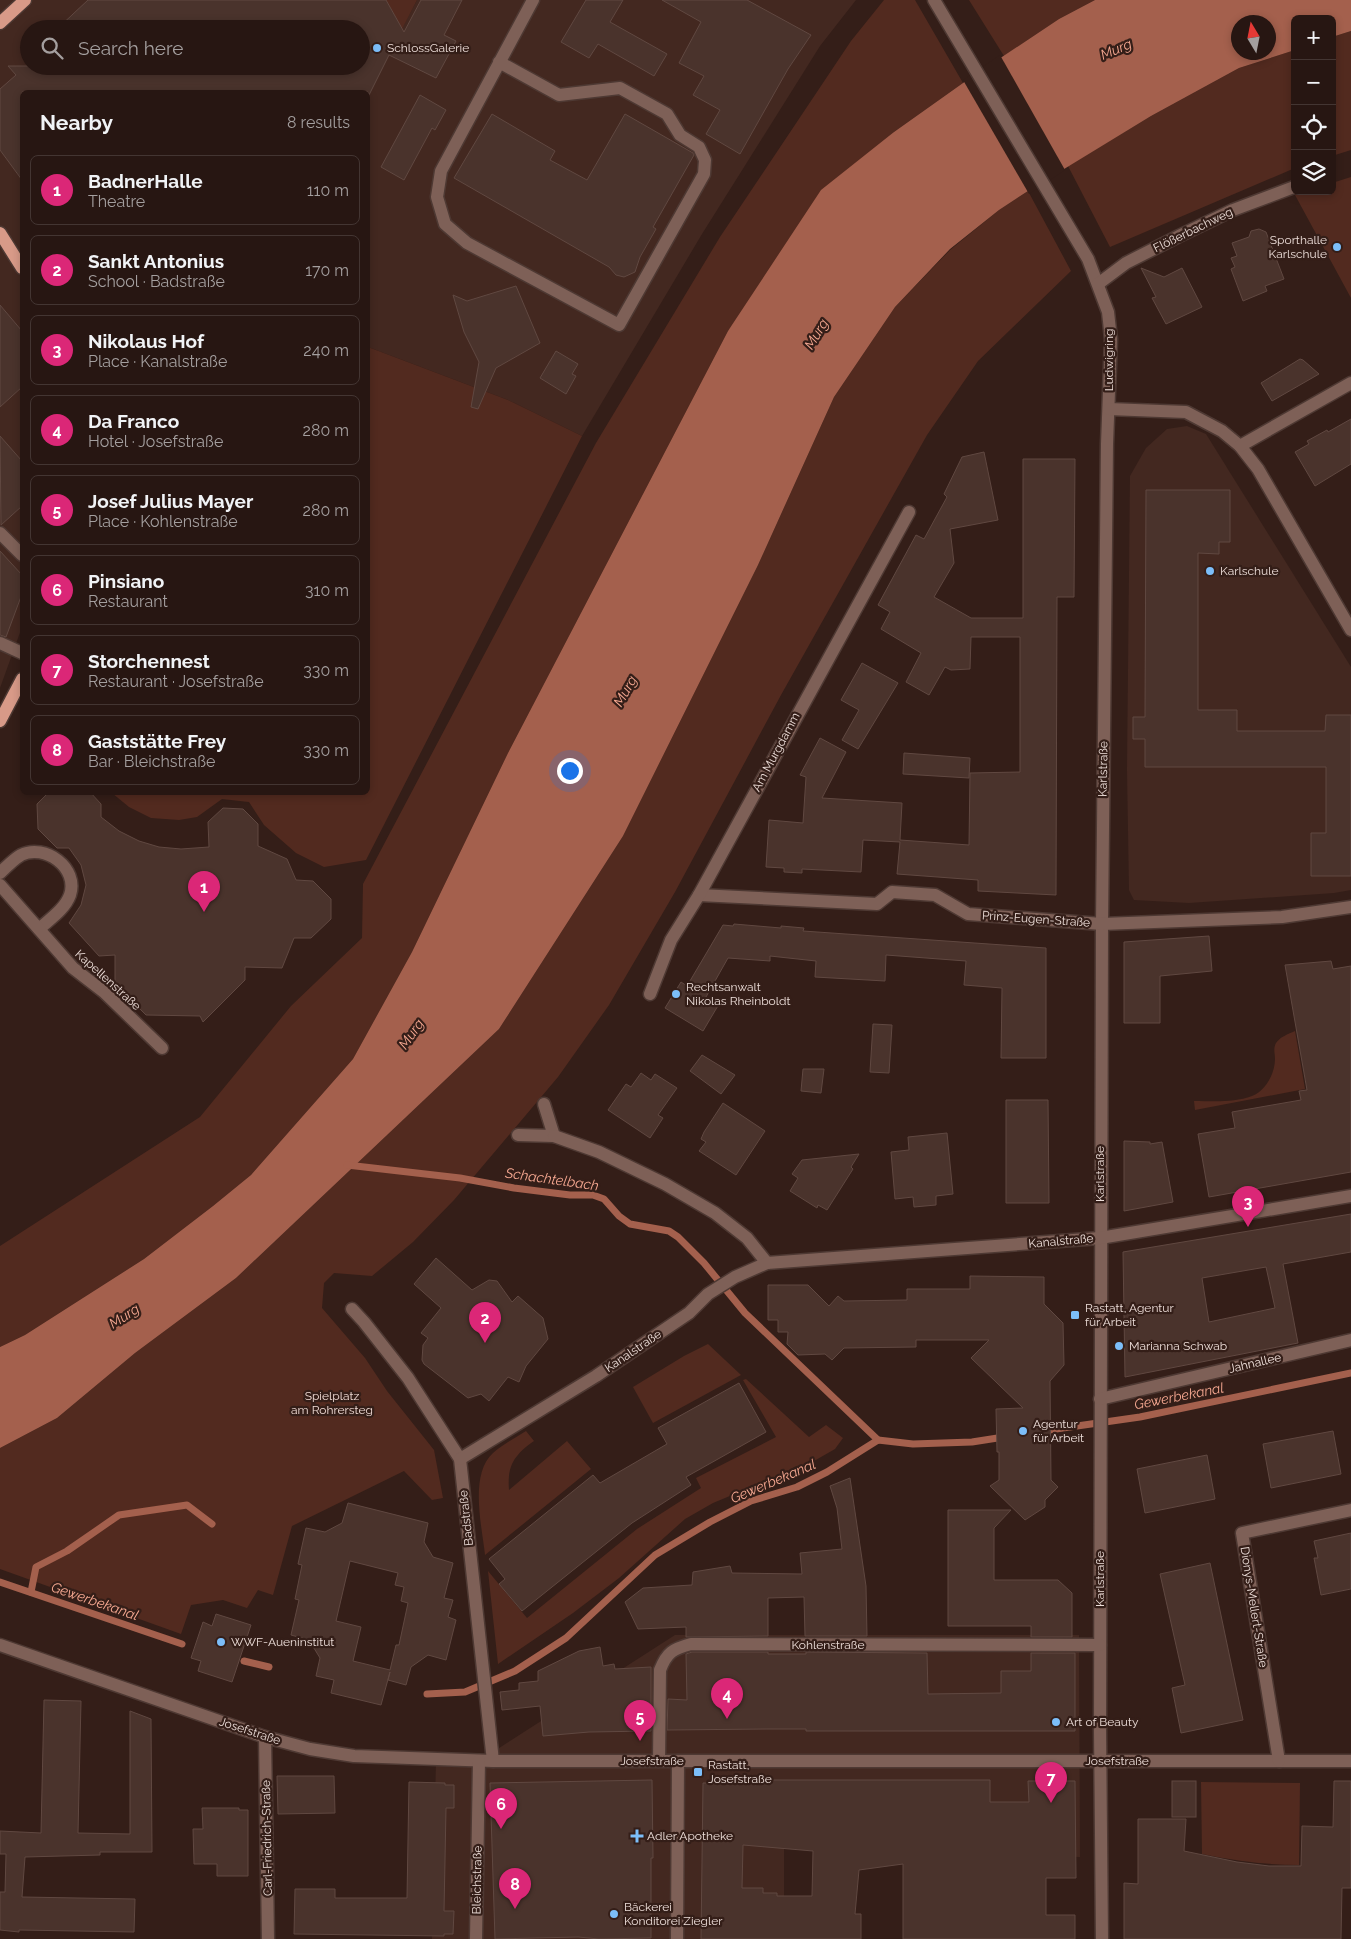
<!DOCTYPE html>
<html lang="en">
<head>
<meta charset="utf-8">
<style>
  :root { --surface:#271612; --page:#2f1f1b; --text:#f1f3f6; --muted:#a49f9f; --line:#433532; --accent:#db2777 }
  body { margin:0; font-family:Raleway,sans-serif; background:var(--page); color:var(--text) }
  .controls { position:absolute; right:15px; top:15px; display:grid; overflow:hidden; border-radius:8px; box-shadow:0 2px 8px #0003 }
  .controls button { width:45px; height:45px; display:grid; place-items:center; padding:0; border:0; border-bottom:1px solid var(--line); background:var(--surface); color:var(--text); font:25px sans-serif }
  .compass { position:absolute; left:1231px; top:15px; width:45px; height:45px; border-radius:50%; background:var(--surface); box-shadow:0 2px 8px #0003; rotate:350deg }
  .you { position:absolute; left:569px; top:770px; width:18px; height:18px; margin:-12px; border:4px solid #fff; border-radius:50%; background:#1a73e8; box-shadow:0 0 0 8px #1a73e833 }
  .badge { display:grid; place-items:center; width:32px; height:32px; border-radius:50%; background:var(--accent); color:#fff; font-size:16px; font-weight:700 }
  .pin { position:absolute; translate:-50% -41px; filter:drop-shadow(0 1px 2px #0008) }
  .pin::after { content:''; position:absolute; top:26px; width:18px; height:15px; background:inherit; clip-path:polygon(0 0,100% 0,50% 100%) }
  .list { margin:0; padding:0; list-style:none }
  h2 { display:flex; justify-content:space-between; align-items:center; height:65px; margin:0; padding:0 20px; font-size:21px }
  h2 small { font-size:16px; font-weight:400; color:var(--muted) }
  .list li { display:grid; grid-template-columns:32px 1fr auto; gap:15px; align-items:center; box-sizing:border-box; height:70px; margin:0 10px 10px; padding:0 10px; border:1px solid var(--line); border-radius:8px }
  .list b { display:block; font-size:19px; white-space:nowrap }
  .list p { margin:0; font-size:16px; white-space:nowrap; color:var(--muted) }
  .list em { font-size:16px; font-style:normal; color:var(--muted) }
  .icon { flex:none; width:28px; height:28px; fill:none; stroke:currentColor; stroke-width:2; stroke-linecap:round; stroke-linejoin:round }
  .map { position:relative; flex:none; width:1351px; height:1939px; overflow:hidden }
  .search { position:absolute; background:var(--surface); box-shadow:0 2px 8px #0003; left:20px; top:20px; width:350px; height:55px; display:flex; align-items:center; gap:12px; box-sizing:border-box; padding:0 18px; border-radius:28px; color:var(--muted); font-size:19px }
  .panel { position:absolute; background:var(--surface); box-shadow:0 2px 8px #0003; left:20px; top:90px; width:350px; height:705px; border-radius:8px }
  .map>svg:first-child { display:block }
</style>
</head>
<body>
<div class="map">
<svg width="1351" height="1939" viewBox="0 0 1351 1939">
  <rect width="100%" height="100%" fill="#341e18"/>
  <!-- built -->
  <g fill="#432820" fill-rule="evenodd">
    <path d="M0,0H386L402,28L417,0H856L820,46L702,234L582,436L508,400L368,347V92H22V627L0,688ZM29,29H361V66H29Z"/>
    <path d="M1187,426L1206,434L1351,667V890L1334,893L1189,903L1134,900L1129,890L1127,770L1130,476L1146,448L1167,429Z"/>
    <path d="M675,1635H1079L1080,1857L784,1848V1939H432L436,1760L479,1761Z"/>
  </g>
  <!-- green -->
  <g fill="#522a1f">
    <path d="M386,0H417L402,29Z"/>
    <path d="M884,0H915L963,83L894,132L728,331L508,753L412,952L353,1059L251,1175L213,1206L144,1259L25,1335L0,1347V1246L200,1117L291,1006L362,938L363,884L596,443L720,237L851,41Z"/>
    <path d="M969,0H1095L1059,19L1004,56Z"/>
    <path d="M1351,31V150L1332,156V37Z"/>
    <path d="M1295,50V168L1110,247L1068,166L1151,116L1239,68Z"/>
    <path d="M1351,177V298L1295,195L1307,191H1332V183Z"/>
    <path d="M1028,191L1071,271L978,361L927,435L781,695L675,892L609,1005L558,1077L454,1200L413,1242L372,1276L334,1273L324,1283L322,1308L365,1358L387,1391L434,1450L443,1498L432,1500L404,1471L292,1526L273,1595L258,1590L247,1608L223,1600L191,1605L181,1634L0,1569V1448L57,1418L135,1353L236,1278L499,1029L623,836L758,565L834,397L895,307L950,250L999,210Z"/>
    <path d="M368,347L508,400L582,436L366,860L324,867L296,853L264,825L249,802L222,799L197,817L179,820L151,818L129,807L112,793L368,792Z"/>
    <path d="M1295,1031L1305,1089L1195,1110L1194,1101C1212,1101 1234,1103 1252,1096C1266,1091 1275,1073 1275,1059C1275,1053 1273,1049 1276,1043C1280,1037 1288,1034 1295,1031Z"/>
    <path d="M708,1344L741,1375L653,1423L633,1387L684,1356Z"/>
    <path d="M746,1379L809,1437L826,1425L843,1438L835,1449L814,1461L713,1503L685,1519L619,1578L573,1613L498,1664L488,1571L527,1618L637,1529L701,1488L696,1478L776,1437L743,1380Z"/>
    <path d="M526,1431L534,1441C514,1455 507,1466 509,1490L567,1441L591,1469L485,1555C482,1526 469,1475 493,1453C502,1445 515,1438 526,1431Z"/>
    <path d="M1201,1782L1300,1783L1299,1865C1266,1865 1235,1861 1202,1854Z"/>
  </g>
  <!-- water -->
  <path fill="#a4604d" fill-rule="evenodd" d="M1095,0H1351V31L1332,37V19H1295V50L1239,68L1151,116L1028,191L999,210L950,249L895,307L834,397L758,565L623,836L499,1029L236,1278L135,1353L57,1418L0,1448V1347L25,1335L144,1259L213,1206L251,1175L353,1059L412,952L508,753L728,331L821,190L894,132L963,83L1059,19ZM1238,22H1268V52H1238Z"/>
  <!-- pier -->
  <path fill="#341e18" d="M1000,55L1065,170L1029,194L963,80Z"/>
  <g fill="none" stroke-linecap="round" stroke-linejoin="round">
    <!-- stream -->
    <g stroke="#a4604d" stroke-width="7">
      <path d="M347,1165L460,1178L514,1188L570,1195H593L604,1199L619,1216L630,1224L669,1231L678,1237L704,1263L745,1313L878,1440"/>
      <path d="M1042,1431L1140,1417L1351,1373"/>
      <path d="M0,1582L182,1644"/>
      <path d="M31,1592L36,1567L67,1551L119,1515L187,1505L212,1524"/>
      <path d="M244,1661L269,1667"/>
      <path d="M427,1694L465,1692L515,1671L566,1638L655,1555L710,1522L751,1501L797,1487L827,1472L878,1440L913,1444L972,1442L1004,1437"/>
    </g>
  </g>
  <!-- building -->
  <g fill="#4a332c" stroke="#604841" fill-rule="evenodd">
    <path d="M88,0H386L404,32L421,0H462L444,35L456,41L436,78L389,55L368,97V92H22V180L0,150V89L16,75L8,66H361V29H57Z"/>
    <path d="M586,0H623L610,22L667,54L654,76L598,44L589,58L561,42Z"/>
    <path d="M662,0H747L811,35L788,69L740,154L706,134L720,110L693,95L704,76L679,63L701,22Z"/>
    <path d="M420,95L446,110L435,130L432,128L404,180L381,167Z"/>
    <path d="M492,114L555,151L550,160L587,180L625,114L693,153L694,155L653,227L656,229L640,257L635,272L624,277L616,275L609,267L454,178Z"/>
    <path d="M1259,229L1266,232L1284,279L1265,286L1267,291L1243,301L1231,269L1235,267L1231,258L1237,256L1232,243L1249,237L1251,231Z"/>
    <path d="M1141,268L1164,277L1182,268L1202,307L1166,324L1152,298L1156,297Z"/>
    <path d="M516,286L540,343L496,368L478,409L471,407L479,362L464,332L453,295L467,301Z"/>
    <path d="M0,305L22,331V387L0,407Z"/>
    <path d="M556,351L578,364L572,374L576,376L566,394L540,378Z"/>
    <path d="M1300,359L1303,360L1319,374L1272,401L1261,383Z"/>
    <path d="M1351,419V464L1315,486L1295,452L1309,444L1307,441L1327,430L1328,432Z"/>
    <path d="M0,436L22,461V506L1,525Z"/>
    <path d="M984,452L998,520L950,529L954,563L934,597L971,618H1023V459H1075L1074,597H1057L1056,895L978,891V880L897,874L900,842L863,840L861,872L802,869V873L784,872V868L766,867L769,820L803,823L806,777L800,775L820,738L846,752L822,798L902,803L900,840L969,845L970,773L1020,772V637H971L970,669L951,670L945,667L929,695L906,682L921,653L881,629L890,612L878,605L916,535L924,539L947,497L944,494L962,457Z"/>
    <path d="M1146,490H1230V542H1219V554L1198,553V710H1237V731H1325L1326,715H1351V876H1311V833H1326V767H1145V739H1133V717H1145Z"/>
    <path d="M0,551L22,575V594L6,637L0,635Z"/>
    <path d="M862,663L898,683L858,749L842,740L859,710L841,700Z"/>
    <path d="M904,753L970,758L969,778L903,774Z"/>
    <path d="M49,792H90L101,804V817L119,831L139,841L159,847L181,849L209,847L208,822L223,808L243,809L258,824V846L287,859L296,880L313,881L331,899V919L311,938H294L282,968L245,967V980L203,1022L200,1016L146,1015L115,984V955L99,956L69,923L81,905L86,885L81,865L69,848H57L38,829L37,804Z"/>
    <path d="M734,924L781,928V926L804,928L803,931L1046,948V1058H1001L1002,988L964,985L966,961L886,955L885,981L815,977L816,961L770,956V961L728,958L706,997L719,1004L703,1031L665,1008L681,982L687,986L723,925L733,926Z"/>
    <path d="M1209,936L1212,971L1160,976V1023H1124V942Z"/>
    <path d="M1331,961L1333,969L1351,966V1172L1209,1197L1198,1134L1235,1128L1232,1112L1301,1100L1299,1091L1307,1090L1285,965Z"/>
    <path d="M873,1024L892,1025L889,1073L870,1072Z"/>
    <path d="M702,1055L735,1075L721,1094L690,1071Z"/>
    <path d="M803,1069H824L821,1093L801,1091Z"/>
    <path d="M641,1073L651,1080L655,1074L677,1088L658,1115L663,1118L650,1138L608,1110L626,1084L631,1087Z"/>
    <path d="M1006,1100H1048L1049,1203H1006Z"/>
    <path d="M723,1103L765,1131L736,1175L699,1151L706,1142L701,1139L704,1132Z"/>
    <path d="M947,1133L953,1194L936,1196V1205L914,1207L913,1197L895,1199L891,1152L909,1150L908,1137Z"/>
    <path d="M1124,1141L1150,1142V1144L1162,1142L1173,1202L1124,1211Z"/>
    <path d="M859,1154L851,1167L853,1169L827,1210L818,1205L817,1208L790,1191L798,1178L792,1174L802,1160Z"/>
    <path d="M1351,1214V1252L1283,1264L1298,1343L1125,1377L1123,1252ZM1266,1267L1275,1308L1209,1322L1202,1278Z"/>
    <path d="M436,1258L472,1290L489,1280L497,1281L512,1302L518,1296L543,1318L548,1339L526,1366L519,1382L508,1377L489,1401L481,1394L468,1398L424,1364L422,1360L423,1345L428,1338L421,1333L441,1308L414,1284Z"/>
    <path d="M970,1276L1044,1277V1304L1063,1323L1064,1365L1050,1381L1051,1480L1058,1487L1045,1500V1507L1025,1520L990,1486L999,1480V1452H997L996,1409L1023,1408L971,1358L989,1340H916V1347L844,1348L832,1360L825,1354L798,1355L787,1344L788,1332H778V1320H768V1285H808L829,1306L838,1296L844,1301L907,1300V1289H970Z"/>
    <path d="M739,1383L766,1432L686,1477L691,1485L632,1523L522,1611L499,1584L505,1579L489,1559L593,1475L600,1483L667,1444L658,1428Z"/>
    <path d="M1333,1431L1341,1474L1271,1488L1263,1444Z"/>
    <path d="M1207,1455L1215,1499L1145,1513L1137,1469Z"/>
    <path d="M850,1478L866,1586L867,1636H805L804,1597L768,1598V1636L686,1637V1627L638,1629L625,1602L643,1588L692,1585L693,1572L730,1566L732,1573L802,1574L800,1553L842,1549L837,1508L830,1486Z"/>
    <path d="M348,1503L428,1523L424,1542L433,1557L453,1563L444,1598L453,1600L448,1617L456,1620L446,1660L428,1655L411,1667L406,1685L388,1680L390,1672L381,1705L331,1693L334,1680L316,1676L320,1658L309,1640L291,1635L299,1600L295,1599L302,1565L298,1564L306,1528L325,1532L342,1523ZM350,1561L398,1573L395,1585L404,1587L401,1601L408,1603L399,1645H396L390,1670L353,1661L361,1627L336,1621Z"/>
    <path d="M948,1510H1011L994,1528V1580H1058L1072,1593V1637H1031V1626H948Z"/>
    <path d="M1351,1533V1589L1321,1595L1314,1558H1318L1314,1541Z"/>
    <path d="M1210,1563L1243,1720L1181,1733L1172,1688L1185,1685L1160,1574Z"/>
    <path d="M216,1614L251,1625L232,1682L198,1671L201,1661L191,1658L203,1622L212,1626Z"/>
    <path d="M600,1647L603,1666L614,1664L615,1669L651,1667V1731L589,1732L543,1736L540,1706L502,1710L500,1692L519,1690V1683L538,1681V1671L579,1651Z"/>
    <path d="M692,1652H768V1654H806V1652L927,1653L928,1694L1001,1693V1671H1031V1653H1075V1731H806V1729H767L667,1730L668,1699L687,1700L686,1654Z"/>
    <path d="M44,1700L81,1701L78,1833L130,1834V1711L151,1719L152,1852H100V1855L25,1857L22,1897L135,1899L134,1932L19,1930V1932L0,1930V1892H5L6,1854H0V1831L41,1833Z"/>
    <path d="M277,1776H334L335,1813L278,1814Z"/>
    <path d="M652,1780L653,1858H651V1938L599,1939L578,1937L495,1939L490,1783Z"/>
    <path d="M727,1780H990V1802H1029L1028,1781H1075L1076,1878H1046V1915H1075V1939H903V1864L859,1870L855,1914H861V1939H701L703,1783H727ZM743,1845L813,1851L812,1896H777V1893H763V1888H742Z"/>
    <rect x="1172" y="1781" width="24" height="36"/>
    <path d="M1334,1781H1351V1888H1342L1341,1939H1124V1883L1138,1884V1819H1186L1184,1851L1237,1862L1269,1866H1301L1302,1826L1333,1827Z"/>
    <path d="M409,1782L445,1783V1785H454V1808H446L444,1911H454L453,1934H444V1936L294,1934L295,1889H335V1898H407Z"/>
    <path d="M202,1808H239V1810H248V1876H217V1864H194L193,1829H203Z"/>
  </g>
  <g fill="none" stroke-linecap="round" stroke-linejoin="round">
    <!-- minor casing -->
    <g stroke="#4e3933" stroke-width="15">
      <g id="minor">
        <path d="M934,0L1088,259L1108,312L1111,339L1107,444L1102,924L1100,1729L1102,1939"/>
        <path d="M499,62L559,95L620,88L667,114L680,135L699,147L705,160L704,174L619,325L467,243L445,224L437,197L441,171L533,0"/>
        <path d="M1098,284L1126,263L1179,236L1233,210L1294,187"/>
        <path d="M1109,409L1186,412L1222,431L1240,446L1258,469L1351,630"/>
        <path d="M1240,446L1351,383"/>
        <path d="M0,533L22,555"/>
        <path d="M0,643L22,653"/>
        <path d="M0,873C6,867 14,859 21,855C45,843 79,868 70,895C65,909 50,919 39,929"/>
        <path d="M0,885L73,968L104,992L162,1048"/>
        <path d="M699,895L877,904L892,892L935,895L968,914L1102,924L1282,917L1351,907"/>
        <path d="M650,994L671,940L699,895L909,512"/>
        <path d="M518,1135L554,1136L544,1104"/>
        <path d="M554,1136L599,1152L665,1184L715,1213L747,1238L767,1263"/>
        <path d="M352,1309L364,1322L408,1378L460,1459L493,1761"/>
        <path d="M1100,1399L1351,1340"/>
        <path d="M460,1459L596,1376L689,1313L708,1294L735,1277L767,1263L1100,1238L1351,1196"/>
        <path d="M0,1645L265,1737L310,1749L354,1756L493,1761H1351"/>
        <path d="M265,1737L268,1939"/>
        <path d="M659,1761L660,1670C667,1652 673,1649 691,1644L1100,1645"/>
        <path d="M1279,1761L1242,1533L1351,1510"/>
        <path d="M476,1939L479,1761"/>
        <path d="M677,1939L678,1761"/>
      </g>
    </g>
    <!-- major casing -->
    <g stroke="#4e3933" stroke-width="15">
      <g id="major">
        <path d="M0,23L25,0"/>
        <path d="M0,233L22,268"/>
        <path d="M0,721L22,679"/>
      </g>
    </g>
    <!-- minor -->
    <use href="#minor" stroke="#7e6057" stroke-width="12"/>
    <!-- major -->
    <use href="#major" stroke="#d89a88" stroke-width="12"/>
  </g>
  <!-- markers -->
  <g fill="#7cbef9" stroke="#341e18" stroke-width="2">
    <circle cx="377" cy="48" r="5"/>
    <circle cx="1337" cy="247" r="5"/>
    <circle cx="1210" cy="571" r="5"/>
    <circle cx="676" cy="994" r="5"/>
    <rect x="1070" y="1310" width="10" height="10" rx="2.5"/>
    <circle cx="1119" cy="1346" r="5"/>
    <circle cx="1023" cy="1431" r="5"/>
    <circle cx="221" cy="1642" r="5"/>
    <circle cx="1056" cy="1722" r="5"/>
    <rect x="693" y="1767" width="10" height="10" rx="2.5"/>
    <path d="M634.5 1828.5h5v5h5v5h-5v5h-5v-5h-5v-5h5z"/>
    <circle cx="614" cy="1914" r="5"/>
  </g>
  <g text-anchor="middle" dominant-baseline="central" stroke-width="4.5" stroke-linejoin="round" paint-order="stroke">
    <!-- poi labels -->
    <g font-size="12" fill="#edded9" stroke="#341e18" text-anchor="start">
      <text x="387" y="48">SchlossGalerie</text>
      <text x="1327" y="240" text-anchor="end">Sporthalle<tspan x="1327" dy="14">Karlschule</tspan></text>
      <text x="1220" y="571">Karlschule</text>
      <text x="686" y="987">Rechtsanwalt<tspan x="686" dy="14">Nikolas Rheinboldt</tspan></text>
      <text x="1085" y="1308">Rastatt, Agentur<tspan x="1085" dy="14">für Arbeit</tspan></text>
      <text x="1129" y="1346">Marianna Schwab</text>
      <text x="1033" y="1424">Agentur<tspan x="1033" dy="14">für Arbeit</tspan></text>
      <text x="231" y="1642">WWF-Aueninstitut</text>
      <text x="1066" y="1722">Art of Beauty</text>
      <text x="708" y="1765">Rastatt,<tspan x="708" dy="14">Josefstraße</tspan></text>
      <text x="647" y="1836">Adler Apotheke</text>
      <text x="624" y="1907">Bäckerei<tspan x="624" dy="14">Konditorei Ziegler</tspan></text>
    </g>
    <!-- street labels -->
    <g font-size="12" fill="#edded9" stroke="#341e18">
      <text transform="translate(1193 230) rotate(-26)">Flößerbachweg</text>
      <text transform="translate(1109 360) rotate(-90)">Ludwigring</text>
      <text transform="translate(776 752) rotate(-62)">Am Murgdamm</text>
      <text transform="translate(1103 769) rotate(-89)">Karlstraße</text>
      <text transform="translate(1036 919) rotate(4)">Prinz-Eugen-Straße</text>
      <text transform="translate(108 980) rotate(42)">Kapellenstraße</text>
      <text transform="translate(1100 1174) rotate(-90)">Karlstraße</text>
      <text transform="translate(1061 1241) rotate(-5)">Kanalstraße</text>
      <text transform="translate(633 1351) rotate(-34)">Kanalstraße</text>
      <text transform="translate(1255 1363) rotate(-13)">Jahnallee</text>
      <text transform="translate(466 1518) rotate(-96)">Badstraße</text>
      <text transform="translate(1100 1579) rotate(-90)">Karlstraße</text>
      <text transform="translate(1254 1607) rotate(81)">Dionys-Mellert-Straße</text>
      <text x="828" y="1645">Kohlenstraße</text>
      <text transform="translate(250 1731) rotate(18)">Josefstraße</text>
      <text x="652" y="1761">Josefstraße</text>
      <text x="1117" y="1761">Josefstraße</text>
      <text transform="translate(267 1838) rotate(-91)">Carl-Friedrich-Straße</text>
      <text transform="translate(477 1880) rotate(-89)">Bleichstraße</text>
    </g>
    <!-- park labels -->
    <g font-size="12" fill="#f1dcd6" stroke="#341e18">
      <text x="332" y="1396">Spielplatz<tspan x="332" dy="14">am Rohrersteg</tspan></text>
    </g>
    <!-- water labels -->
    <g font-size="14" font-style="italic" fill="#f6a891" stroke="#341e18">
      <text transform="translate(1116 49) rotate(-23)">Murg</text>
      <text transform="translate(816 334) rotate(-59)">Murg</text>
      <text transform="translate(625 691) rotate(-60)">Murg</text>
      <text transform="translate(411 1034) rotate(-55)">Murg</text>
      <text transform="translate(552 1179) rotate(8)">Schachtelbach</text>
      <text transform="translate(124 1316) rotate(-33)">Murg</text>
      <text transform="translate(1179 1396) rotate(-11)">Gewerbekanal</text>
      <text transform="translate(773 1481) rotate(-23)">Gewerbekanal</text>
      <text transform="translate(95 1601) rotate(19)">Gewerbekanal</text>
    </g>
  </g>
</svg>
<div class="controls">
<button>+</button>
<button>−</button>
<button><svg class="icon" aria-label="locate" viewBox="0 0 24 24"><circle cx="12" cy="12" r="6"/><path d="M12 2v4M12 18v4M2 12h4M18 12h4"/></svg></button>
<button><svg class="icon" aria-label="layers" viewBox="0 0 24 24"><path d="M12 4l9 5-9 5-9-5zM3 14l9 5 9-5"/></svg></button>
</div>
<svg class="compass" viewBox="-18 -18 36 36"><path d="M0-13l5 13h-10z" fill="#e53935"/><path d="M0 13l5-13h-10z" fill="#a49f9f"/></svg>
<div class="you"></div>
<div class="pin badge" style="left:204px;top:912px">1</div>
<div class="pin badge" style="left:485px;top:1343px">2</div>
<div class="pin badge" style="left:1248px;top:1227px">3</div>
<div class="pin badge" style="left:727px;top:1719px">4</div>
<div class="pin badge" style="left:640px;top:1741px">5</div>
<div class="pin badge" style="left:501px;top:1829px">6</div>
<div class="pin badge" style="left:1051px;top:1803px">7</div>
<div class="pin badge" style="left:515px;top:1909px">8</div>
<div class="search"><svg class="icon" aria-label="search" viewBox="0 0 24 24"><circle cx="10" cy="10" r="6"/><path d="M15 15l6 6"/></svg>Search here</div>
<section class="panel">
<h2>Nearby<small>8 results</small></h2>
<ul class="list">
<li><span class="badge">1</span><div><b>BadnerHalle</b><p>Theatre</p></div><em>110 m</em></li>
<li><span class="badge">2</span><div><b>Sankt Antonius</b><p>School · Badstraße</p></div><em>170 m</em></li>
<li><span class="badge">3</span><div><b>Nikolaus Hof</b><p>Place · Kanalstraße</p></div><em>240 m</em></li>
<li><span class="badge">4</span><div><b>Da Franco</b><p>Hotel · Josefstraße</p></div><em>280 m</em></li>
<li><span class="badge">5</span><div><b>Josef Julius Mayer</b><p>Place · Kohlenstraße</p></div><em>280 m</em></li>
<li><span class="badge">6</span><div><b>Pinsiano</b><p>Restaurant</p></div><em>310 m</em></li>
<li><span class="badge">7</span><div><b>Storchennest</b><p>Restaurant · Josefstraße</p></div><em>330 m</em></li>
<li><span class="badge">8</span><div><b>Gaststätte Frey</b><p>Bar · Bleichstraße</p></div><em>330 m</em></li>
</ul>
</section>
</div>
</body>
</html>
